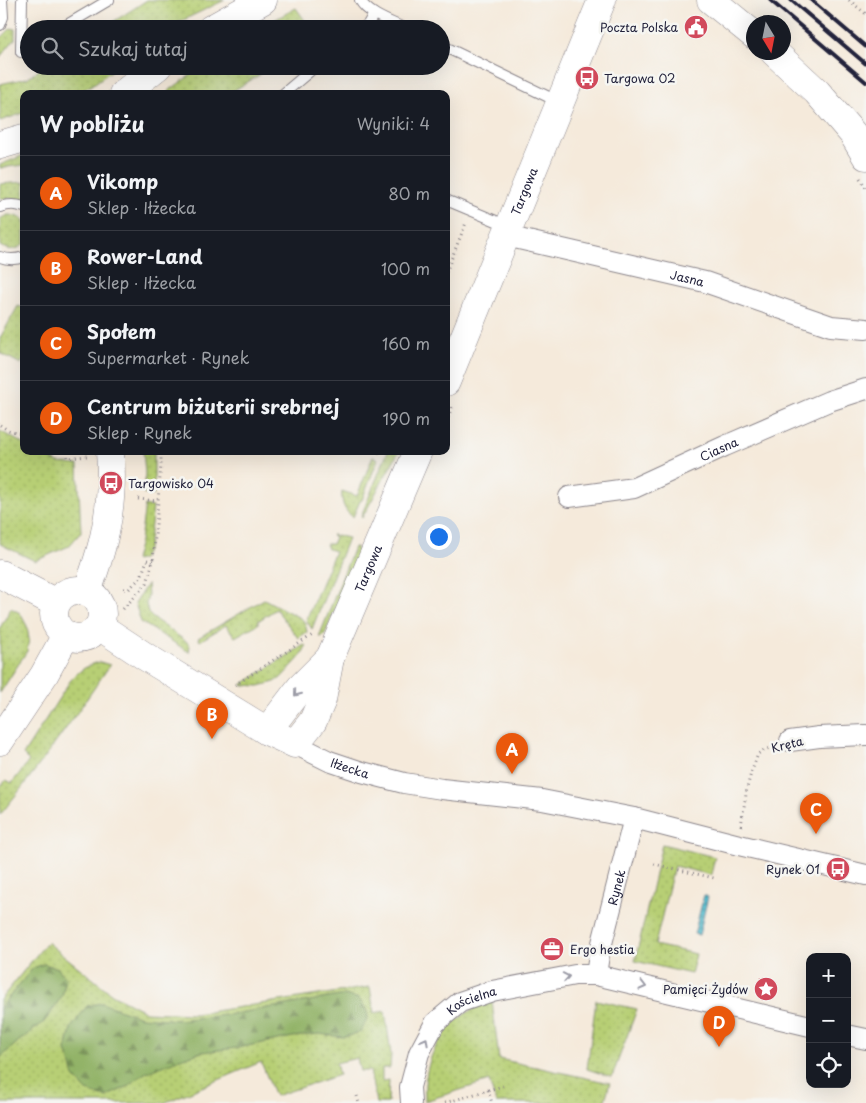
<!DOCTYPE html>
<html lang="pl">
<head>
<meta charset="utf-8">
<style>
  :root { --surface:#171b24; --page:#20242c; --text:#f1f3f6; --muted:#9ea1a6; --line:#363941; --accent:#ea580c }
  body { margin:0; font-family:"Playpen Sans",sans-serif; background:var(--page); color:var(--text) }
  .controls { position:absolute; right:15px; bottom:15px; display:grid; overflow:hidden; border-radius:10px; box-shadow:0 5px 20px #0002 }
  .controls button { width:45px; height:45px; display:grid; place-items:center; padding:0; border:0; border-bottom:1px solid var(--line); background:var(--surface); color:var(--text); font:25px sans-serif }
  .compass { position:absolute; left:746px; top:15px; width:45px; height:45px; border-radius:50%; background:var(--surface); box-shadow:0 5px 20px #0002; rotate:170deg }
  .you { position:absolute; left:438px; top:536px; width:18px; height:18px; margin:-12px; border:4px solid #fff; border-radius:50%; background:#1a73e8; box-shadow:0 0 0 8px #1a73e833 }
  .badge { display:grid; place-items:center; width:32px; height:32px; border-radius:50%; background:var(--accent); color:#fff; font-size:16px; font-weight:700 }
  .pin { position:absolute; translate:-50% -41px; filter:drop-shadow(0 1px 2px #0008) }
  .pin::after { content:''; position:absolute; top:26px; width:18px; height:15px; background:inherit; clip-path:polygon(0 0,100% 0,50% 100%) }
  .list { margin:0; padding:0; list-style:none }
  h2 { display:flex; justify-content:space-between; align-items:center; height:65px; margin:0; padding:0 20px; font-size:21px }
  h2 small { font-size:16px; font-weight:400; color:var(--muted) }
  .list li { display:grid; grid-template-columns:32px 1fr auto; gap:15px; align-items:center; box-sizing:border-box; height:75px; padding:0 20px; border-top:1px solid var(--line) }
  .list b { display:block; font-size:19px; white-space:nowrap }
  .list p { margin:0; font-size:16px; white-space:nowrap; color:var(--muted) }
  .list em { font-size:16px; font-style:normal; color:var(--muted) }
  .icon { flex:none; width:28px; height:28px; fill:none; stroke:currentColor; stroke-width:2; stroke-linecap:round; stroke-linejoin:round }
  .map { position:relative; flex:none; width:866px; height:1103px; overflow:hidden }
  .search { position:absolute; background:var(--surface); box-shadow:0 5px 20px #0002; left:20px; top:20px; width:430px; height:55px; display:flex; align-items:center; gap:12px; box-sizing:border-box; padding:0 18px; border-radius:28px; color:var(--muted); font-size:19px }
  .panel { position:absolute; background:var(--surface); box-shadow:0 5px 20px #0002; left:20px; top:90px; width:430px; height:365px; border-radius:10px }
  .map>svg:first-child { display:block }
</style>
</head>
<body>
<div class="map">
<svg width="866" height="1103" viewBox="0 0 866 1103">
  <defs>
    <pattern id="green-dots" width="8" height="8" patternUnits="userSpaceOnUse" patternTransform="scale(1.25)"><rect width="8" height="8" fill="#b7cf74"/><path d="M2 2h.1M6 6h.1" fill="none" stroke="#9db165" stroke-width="1.8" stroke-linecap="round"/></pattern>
    <pattern id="forest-firs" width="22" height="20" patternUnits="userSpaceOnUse" patternTransform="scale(1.25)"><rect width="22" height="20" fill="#91b266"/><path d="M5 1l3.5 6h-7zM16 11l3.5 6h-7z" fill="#769055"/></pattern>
    <pattern id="water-rules" width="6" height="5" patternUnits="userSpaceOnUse" patternTransform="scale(1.25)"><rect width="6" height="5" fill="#4db8ca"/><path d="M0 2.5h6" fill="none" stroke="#4095a5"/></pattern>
  </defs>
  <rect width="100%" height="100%" fill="#f6f6f2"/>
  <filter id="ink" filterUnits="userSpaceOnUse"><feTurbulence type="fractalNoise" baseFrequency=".02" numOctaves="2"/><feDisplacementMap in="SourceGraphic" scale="10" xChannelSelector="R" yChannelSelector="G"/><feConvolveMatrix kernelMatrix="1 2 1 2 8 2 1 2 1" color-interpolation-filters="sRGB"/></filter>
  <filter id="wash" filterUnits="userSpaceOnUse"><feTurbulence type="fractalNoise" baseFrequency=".0096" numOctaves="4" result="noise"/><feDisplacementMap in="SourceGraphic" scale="20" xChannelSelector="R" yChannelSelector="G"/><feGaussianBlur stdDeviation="1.12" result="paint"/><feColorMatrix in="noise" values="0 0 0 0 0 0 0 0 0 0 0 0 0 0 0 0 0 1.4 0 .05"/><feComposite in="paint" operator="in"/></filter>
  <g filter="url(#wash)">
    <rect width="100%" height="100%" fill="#f5eadb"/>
    <!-- green -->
    <g fill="url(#green-dots)" stroke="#6c7858">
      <path d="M147,0H225L177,23L169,29H102Z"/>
      <path d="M296,8L311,29H258Z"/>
      <path d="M11,28L15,29V39L0,57V39Z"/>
      <path d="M45,66H118L95,83L77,94H24V113L0,121V84L27,78Z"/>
      <path d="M203,66H274L228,94H166L171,89Z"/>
      <path d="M24,155V165L0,168V165Z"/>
      <path d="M24,182V203L16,199L0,198V184Z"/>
      <path d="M7,215C14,215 18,216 24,220V244C16,251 9,251 0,246V219Z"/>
      <path d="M18,306L24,308V358L21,364L0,353V338Z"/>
      <path d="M0,431L24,444V451H36L58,463L78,465L81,532L69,546L35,561L0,544Z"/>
      <path d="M143,451H154V495L144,494L145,472Z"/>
      <path d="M388,451H399L362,518L361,516Z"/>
      <path d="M373,456L378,459L362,500L360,501L353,517C344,511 341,502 342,491L357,496Z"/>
      <path d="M145,505L153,507L148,549L142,559L136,561L135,560L140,541Z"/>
      <path d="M332,535H334L348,538L312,629L306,620L335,551L328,549L326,544H332L335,537Z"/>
      <path d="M354,547H356L358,553L325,634L321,637H319Z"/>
      <path d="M147,584L148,596L146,604L148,613L153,618L187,642L190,646L189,652L141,622L135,603Z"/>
      <path d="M264,599L302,619L305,623L307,632L298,638L276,609L258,621V624L235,637L226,625L200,641L198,638Z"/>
      <path d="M11,608L20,613L27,626L29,639L27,651L0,693V628Z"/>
      <path d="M304,645L306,646L302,655L281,678L275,682L259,686L241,685Z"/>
      <path d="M100,662L110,665C75,717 39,767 0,815V787L6,780L12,783L29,761L23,755L70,681C79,671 86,665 100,662Z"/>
      <path d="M662,844L715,857L711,875L674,866L655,945L696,954L691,974L635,961Z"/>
      <path d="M47,942L112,994L146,1012L195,1014L370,987L374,1013L385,1011L391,1054L390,1068H382V1081L389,1080L388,1103H376L370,1071H360L357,1058L336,1063L339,1075L275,1096L261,1062L164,1103H0V1000Z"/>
      <path d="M492,1000L499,1059L610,1083L604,1103H496L489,1081L425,1101C425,1093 424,1085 426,1077C432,1038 456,1014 492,1000Z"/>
      <path d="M596,1000L637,1009L612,1077L587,1069Z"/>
    </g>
    <!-- forest -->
    <g fill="url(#forest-firs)" stroke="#5a6a50">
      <path d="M44,964L58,968L66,979L62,996L44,1022L19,1041L0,1058V1008L33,968Z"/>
      <path d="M345,995L359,999C371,1015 370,1017 359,1033L343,1037L319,1034L293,1037L237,1048L202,1052L183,1058L145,1073L125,1088L105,1097L87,1091L74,1077L70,1061L66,1050L71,1028L87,1006L101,1003L141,1017L177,1020L227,1015Z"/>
    </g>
    <!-- water -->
    <path fill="url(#water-rules)" stroke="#386d82" d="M704,895L708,897L699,935L694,934Z"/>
  </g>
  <g filter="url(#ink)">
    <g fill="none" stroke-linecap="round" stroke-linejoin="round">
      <!-- lane casing -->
      <g stroke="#8c868b" stroke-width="12">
        <g id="lane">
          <path d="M22,0L21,52L29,47"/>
          <path d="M360,0C367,14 391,22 406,29"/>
          <path d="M0,25L3,17L2,0"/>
          <path d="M60,29L109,0"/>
          <path d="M362,29L368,24L374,14"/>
          <path d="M441,45L559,102"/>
          <path d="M283,94L316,66"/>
          <path d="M446,200L508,226"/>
          <path d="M0,207C9,204 15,204 24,207"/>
          <path d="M0,257C8,260 15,260 24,257"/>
        </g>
      </g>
      <!-- street casing -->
      <g stroke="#8c868b" stroke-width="22">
        <g id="street">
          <path id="s1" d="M506,236L705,282L831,326L866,329"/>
          <path id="s2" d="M569,497L634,488L725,446L829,401L866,389"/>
          <path d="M790,741L819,737L866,735"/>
          <path id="s3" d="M295,744L329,761L362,772L404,783L442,789L542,800L634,818L739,845L866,875"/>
          <path id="s4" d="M596,975L599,955L634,818"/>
          <path d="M847,1035L866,1039"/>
          <path id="s5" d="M411,1103L410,1087L419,1053L435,1023L460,1002L492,991L575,975H596L810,1026"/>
        </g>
      </g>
      <!-- secondary casing -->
      <g stroke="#8c868b" stroke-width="29">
        <g id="secondary">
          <path d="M711,0L754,35"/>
          <path d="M211,29L263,0"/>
          <path d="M774,52L817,92L853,134L866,156"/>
          <path d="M123,94L158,66"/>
          <path d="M0,145L24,138"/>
          <path id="s6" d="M446,382L602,0"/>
          <path d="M0,574L56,603"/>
          <circle cx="78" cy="614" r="24"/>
          <path d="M87,592C94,572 101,553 105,532C111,506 112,479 110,451"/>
          <path id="s7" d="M99,626L146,657L267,731L295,744L313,721L322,700L330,658L418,451"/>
          <path d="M267,731L300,688L330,658"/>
          <path d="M0,741L44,675L66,635"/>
        </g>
      </g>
      <!-- path -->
      <g stroke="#8c868b" stroke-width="3" stroke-dasharray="1 4" stroke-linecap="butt">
        <path d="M849,0L866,14"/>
        <path d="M419,24L430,29"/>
        <path d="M860,178L866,188"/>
        <path d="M446,272L466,223"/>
        <path d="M446,422L453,405"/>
        <path d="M0,425L8,430L24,434"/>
        <path d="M67,451L68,458L87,456"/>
        <path d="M374,451L383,455"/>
        <path d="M138,499L157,501"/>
        <path d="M124,589H129L141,577L147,560L153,561"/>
        <path d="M123,609L147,583L153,561L161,465V451"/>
        <path d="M235,685L314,634"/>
        <path d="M741,826L747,788L751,773L758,754L764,750L773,747"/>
        <path d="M654,864L714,878"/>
        <path d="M488,1090L503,1086"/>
        <path d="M357,1096L359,1103"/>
        <path d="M445,1103L488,1090L492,1103"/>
      </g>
      <!-- lane -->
      <use href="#lane" stroke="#fff" stroke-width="10"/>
      <!-- street -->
      <use href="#street" stroke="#fff" stroke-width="20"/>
      <!-- secondary -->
      <use href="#secondary" stroke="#fff" stroke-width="28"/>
      <!-- rail -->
      <g stroke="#22223b" stroke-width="4">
        <path d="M770,0L866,82"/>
        <path d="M791,0L866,64"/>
        <path d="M811,0L866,47"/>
      </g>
    </g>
    <!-- one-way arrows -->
    <defs><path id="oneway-chevron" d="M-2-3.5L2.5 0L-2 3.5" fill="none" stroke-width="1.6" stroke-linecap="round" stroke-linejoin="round" transform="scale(1.25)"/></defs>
    <g stroke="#9c9ca7">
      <use href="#oneway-chevron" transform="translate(297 693) rotate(129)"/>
      <use href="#oneway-chevron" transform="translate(566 977) rotate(-11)"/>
      <use href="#oneway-chevron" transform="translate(643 986) rotate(14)"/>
      <use href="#oneway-chevron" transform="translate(425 1041) rotate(-61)"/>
    </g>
  </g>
  <!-- icons -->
  <defs>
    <g id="civic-disc" transform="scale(1.25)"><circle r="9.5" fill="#d1495b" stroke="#f6f6f2"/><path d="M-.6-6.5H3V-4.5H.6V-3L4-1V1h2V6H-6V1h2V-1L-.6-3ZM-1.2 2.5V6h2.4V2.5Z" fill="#fff"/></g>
    <g id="bus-disc" transform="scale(1.25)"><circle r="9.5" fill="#d1495b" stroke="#f6f6f2"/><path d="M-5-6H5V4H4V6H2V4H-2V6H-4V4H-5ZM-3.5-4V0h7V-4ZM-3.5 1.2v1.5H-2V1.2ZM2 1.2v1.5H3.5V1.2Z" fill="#fff"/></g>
    <g id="office-disc" transform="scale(1.25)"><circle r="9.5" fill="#d1495b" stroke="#f6f6f2"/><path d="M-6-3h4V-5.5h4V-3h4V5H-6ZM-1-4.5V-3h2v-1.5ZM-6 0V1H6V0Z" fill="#fff"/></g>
    <g id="sight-disc" transform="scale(1.25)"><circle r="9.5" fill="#d1495b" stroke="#f6f6f2"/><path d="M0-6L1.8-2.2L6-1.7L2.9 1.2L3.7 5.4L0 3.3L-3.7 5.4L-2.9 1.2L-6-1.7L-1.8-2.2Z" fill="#fff"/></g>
  </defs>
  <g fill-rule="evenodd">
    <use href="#civic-disc" x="696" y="27"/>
    <use href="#bus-disc" x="587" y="78"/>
    <use href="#bus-disc" x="111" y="483"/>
    <use href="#bus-disc" x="838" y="869"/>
    <use href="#office-disc" x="552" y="949"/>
    <use href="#sight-disc" x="766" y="989"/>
  </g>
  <g text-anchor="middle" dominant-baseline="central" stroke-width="5" stroke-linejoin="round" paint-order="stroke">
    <!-- poi labels -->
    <g font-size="12" fill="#22223b" stroke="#f6f6f2" text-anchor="end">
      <text x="678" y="27">Poczta Polska</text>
      <text x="604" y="78" text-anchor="start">Targowa 02</text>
      <text x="128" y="483" text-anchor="start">Targowisko 04</text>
      <text x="820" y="869">Rynek 01</text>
      <text x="570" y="949" text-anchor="start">Ergo hestia</text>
      <text x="748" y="989">Pamięci Żydów</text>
    </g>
    <!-- street labels -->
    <g font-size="12" fill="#22223b" stroke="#f6f6f2">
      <text stroke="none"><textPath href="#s6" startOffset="206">Targowa</textPath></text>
      <text stroke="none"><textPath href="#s1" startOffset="186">Jasna</textPath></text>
      <text stroke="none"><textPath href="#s2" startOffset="159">Ciasna</textPath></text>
      <text stroke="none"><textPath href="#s7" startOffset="421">Targowa</textPath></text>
      <text transform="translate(787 744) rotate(-14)">Kręta</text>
      <text stroke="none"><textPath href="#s3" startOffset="60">Iłżecka</textPath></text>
      <text stroke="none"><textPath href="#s4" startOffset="90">Rynek</textPath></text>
      <text stroke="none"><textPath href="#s5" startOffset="129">Kościelna</textPath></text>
    </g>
  </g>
</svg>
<div class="controls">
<button>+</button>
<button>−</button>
<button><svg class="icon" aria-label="locate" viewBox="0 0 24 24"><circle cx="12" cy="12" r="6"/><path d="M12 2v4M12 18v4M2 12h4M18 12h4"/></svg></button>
</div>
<svg class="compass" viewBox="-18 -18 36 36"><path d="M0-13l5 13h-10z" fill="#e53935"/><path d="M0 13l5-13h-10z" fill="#9ea1a6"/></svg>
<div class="you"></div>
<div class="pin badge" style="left:512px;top:774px">A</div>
<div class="pin badge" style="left:212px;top:739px">B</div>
<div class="pin badge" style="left:816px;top:834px">C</div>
<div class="pin badge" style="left:719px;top:1047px">D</div>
<div class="search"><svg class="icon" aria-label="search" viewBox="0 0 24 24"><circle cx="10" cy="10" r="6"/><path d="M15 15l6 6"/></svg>Szukaj tutaj</div>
<section class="panel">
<h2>W pobliżu<small>Wyniki: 4</small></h2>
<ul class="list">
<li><span class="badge">A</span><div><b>Vikomp</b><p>Sklep · Iłżecka</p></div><em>80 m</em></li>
<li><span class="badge">B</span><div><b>Rower-Land</b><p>Sklep · Iłżecka</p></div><em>100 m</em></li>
<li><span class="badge">C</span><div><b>Społem</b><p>Supermarket · Rynek</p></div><em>160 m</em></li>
<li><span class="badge">D</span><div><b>Centrum biżuterii srebrnej</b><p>Sklep · Rynek</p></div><em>190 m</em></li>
</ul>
</section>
</div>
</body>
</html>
